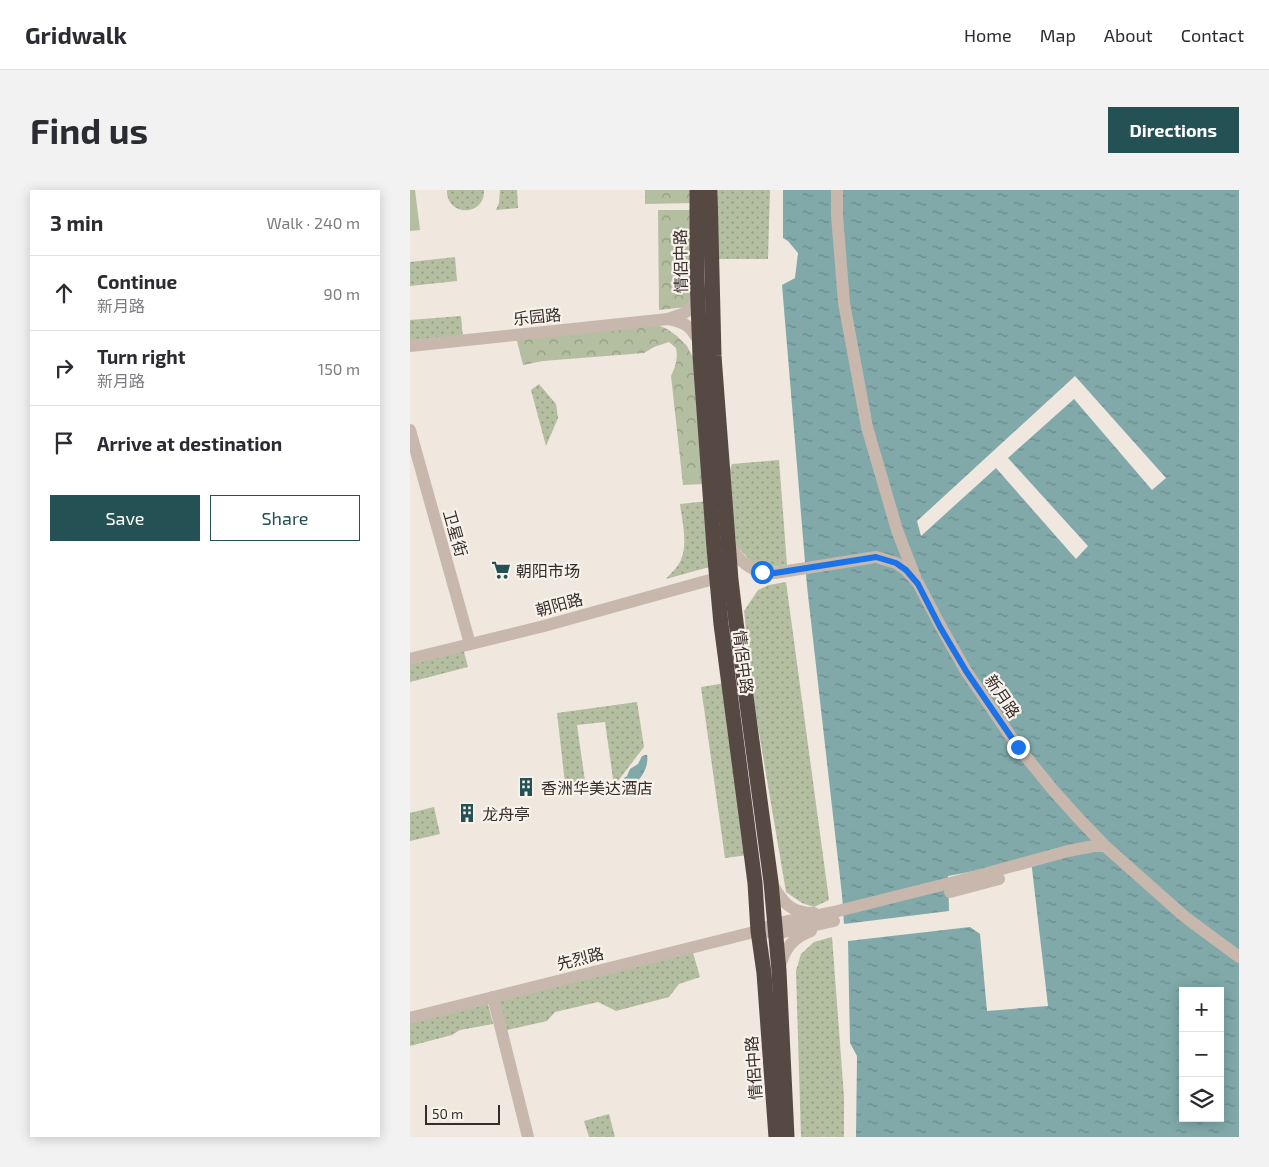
<!DOCTYPE html>
<html lang="en">
<head>
<meta charset="utf-8">
<style>
  :root { --surface:#fff; --page:#f2f2f3; --text:#2b2b33; --muted:#7c7c81; --line:#e1e1e2; --accent:#245153 }
  body { margin:0; font-family:"Exo 2","Noto Sans SC",sans-serif; background:var(--page); color:var(--text) }
  .controls { position:absolute; right:15px; bottom:15px; display:grid; overflow:hidden; border-radius:0px; box-shadow:0 2px 12px #0003 }
  .controls button { width:45px; height:45px; display:grid; place-items:center; padding:0; border:0; border-bottom:1px solid var(--line); background:var(--surface); color:var(--text); font:25px sans-serif }
  .scale { position:absolute; left:15px; bottom:12px; width:75px; box-sizing:border-box; padding-left:5px; border:2px solid #362d2a; border-top:0; font-size:14px; line-height:18px; white-space:nowrap; color:#362d2a; -webkit-text-stroke:4px #f8f2eb; paint-order:stroke }
  .stop { position:absolute; width:15px; height:15px; margin:-11px; border:4px solid #1a73e8; border-radius:50%; background:#fff }
  .stop.end { background:#1a73e8; border-color:#fff; box-shadow:0 1px 5px #0008 }
  .list { margin:0; padding:0; list-style:none }
  h2 { display:flex; justify-content:space-between; align-items:center; height:65px; margin:0; padding:0 20px; font-size:21px }
  h2 small { font-size:16px; font-weight:400; color:var(--muted) }
  .list li { display:grid; grid-template-columns:32px 1fr auto; gap:15px; align-items:center; box-sizing:border-box; height:75px; padding:0 20px; border-top:1px solid var(--line) }
  .list b { display:block; font-size:19px; white-space:nowrap }
  .list p { margin:0; font-size:16px; white-space:nowrap; color:var(--muted) }
  .list em { font-size:16px; font-style:normal; color:var(--muted) }
  .actions { display:flex; gap:10px; padding:15px 20px }
  .actions a { flex:1; padding:11px 0; border:1px solid var(--accent); border-radius:0px; text-align:center; font-size:18px; color:var(--accent) }
  .actions .main { background:var(--accent); color:#fff }
  .icon { flex:none; width:28px; height:28px; fill:none; stroke:currentColor; stroke-width:2; stroke-linecap:round; stroke-linejoin:round }
  .map { position:relative; flex:none; width:829px; height:947px; overflow:hidden; border-radius:0px }
  header { display:flex; align-items:center; gap:30px; box-sizing:border-box; height:70px; padding:0 25px; background:var(--surface); border-bottom:1px solid var(--line) }
  header strong { font-size:24px }
  nav { display:flex; gap:28px; margin-inline-start:auto; font-size:18px }
  .intro { display:flex; align-items:center; justify-content:space-between; box-sizing:border-box; height:120px; padding:0 30px }
  h1 { margin:0; font-size:35px }
  .button { padding:12px 22px; border-radius:0px; background:var(--accent); color:#fff; font-size:18px; font-weight:700 }
  main { display:flex; gap:30px; padding:0 30px }
  aside { flex:1; background:var(--surface); border-radius:0px; box-shadow:0 2px 12px #0003 }
  .map>svg:first-child { display:block }
</style>
</head>
<body>
<header>
<strong>Gridwalk</strong>
<nav><a>Home</a><a>Map</a><a>About</a><a>Contact</a></nav>
</header>
<div class="intro"><h1>Find us</h1><a class="button">Directions</a></div>
<main>
<aside>
<h2>3 min<small>Walk · 240 m</small></h2>
<ul class="list">
<li><svg class="icon" aria-label="ahead" viewBox="0 0 24 24"><path d="M12 20V5M6 11l6-6 6 6"/></svg><div><b>Continue</b><p>新月路</p></div><em>90 m</em></li>
<li><svg class="icon" aria-label="right" viewBox="0 0 24 24"><path d="M7 20v-9h11M14 6l5 5-5 5"/></svg><div><b>Turn right</b><p>新月路</p></div><em>150 m</em></li>
<li><svg class="icon" aria-label="arrive" viewBox="0 0 24 24"><path d="M6 21V4h12l-3 4 3 4H6"/></svg><div><b>Arrive at destination</b></div></li>
</ul>
<div class="actions"><a class="main">Save</a><a>Share</a></div>
</aside>
<div class="map">
<svg width="829" height="947" viewBox="0 0 829 947">
  <defs>
    <pattern id="grass-dots" width="8" height="8" patternUnits="userSpaceOnUse" patternTransform="scale(1.25)"><rect width="8" height="8" fill="#b4bea0"/><path d="M2 2h.1M6 6h.1" fill="none" stroke="#939b83" stroke-width="1.8" stroke-linecap="round"/></pattern>
    <pattern id="forest-crowns" width="20" height="18" patternUnits="userSpaceOnUse" patternTransform="scale(1.25)"><rect width="20" height="18" fill="#b4bea0"/><path d="M2 6a3 3 0 1 1 6 0M12 15a3 3 0 1 1 6 0" fill="none" stroke="#939b83"/></pattern>
    <pattern id="water-ripples" width="26" height="14" patternUnits="userSpaceOnUse" patternTransform="scale(1.25)"><rect width="26" height="14" fill="#81a9aa"/><path d="M2 4q2-2 4 0t4 0M15 11q2-2 4 0t4 0" fill="none" stroke="#6a8a8b"/></pattern>
  </defs>
  <rect width="100%" height="100%" fill="#f0e7df"/>
  <!-- grass -->
  <g fill="url(#grass-dots)">
    <path d="M37,0H74C75,27 36,27 37,0Z"/>
    <path d="M90,0H107L108,18L86,20L89,13Z"/>
    <path d="M308,0H360L358,69H306Z"/>
    <path d="M45,67L47,91L0,96V72Z"/>
    <path d="M51,126L53,149L0,154V130Z"/>
    <path d="M129,194L146,214L148,228L136,256L121,200Z"/>
    <path d="M369,270L377,375L348,379L326,355L318,285L322,274Z"/>
    <path d="M298,311L303,376L256,389C261,383 268,377 271,370C278,353 272,331 270,314Z"/>
    <path d="M376,392L419,710L404,717L392,713L376,702L343,507L334,421L348,400L359,395Z"/>
    <path d="M53,458L58,477L0,492V472Z"/>
    <path d="M315,493L338,665L315,668L291,497Z"/>
    <path d="M227,512L234,557L204,596L195,532L167,535L175,591L155,593L147,523Z"/>
    <path d="M24,617L30,644L0,651V623Z"/>
    <path d="M422,747L434,907V947H391L386,781L391,764L404,752Z"/>
    <path d="M282,759L290,787L269,794L259,807L206,821L188,812L145,822L137,831L93,841L85,809Z"/>
    <path d="M77,810L83,834L50,840L42,845L0,856V830Z"/>
    <path d="M199,924L205,947H179L174,931Z"/>
  </g>
  <!-- forest -->
  <g fill="url(#forest-crowns)">
    <path d="M235,0H284V13L235,14Z"/>
    <path d="M248,20H283L285,116L249,120Z"/>
    <path d="M245,134L257,139L267,146L277,156L287,175L294,294L273,295L261,186C266,176 268,168 266,158L259,152L244,157L234,163L133,171L113,175L106,147Z"/>
  </g>
  <!-- garden -->
  <path fill="#b4bea0" d="M0,0H5L10,40L0,41Z"/>
  <!-- water -->
  <g fill="url(#water-ripples)" fill-rule="evenodd">
    <path d="M373,0H829V947H446L447,866L440,853L438,751L560,737L570,744L577,821L638,816L621,670L538,686L539,721L434,734L432,705L397,396L372,95L385,88L388,63L378,51L373,48ZM773,801H810V928H773Z"/>
    <path d="M235,565H237C240,578 226,602 211,593L214,588L217,586L220,579L228,574L232,566Z"/>
  </g>
  <!-- pier -->
  <path fill="#f0e7df" d="M665,186L756,288L742,300L664,209L598,268L678,356L666,369L586,278L511,346L507,331Z"/>
  <g fill="none" stroke-linecap="round" stroke-linejoin="round">
    <!-- minor -->
    <g stroke="#c7b7ac" stroke-width="12">
      <path d="M427,0V25L434,113L457,237L487,340L505,387"/>
      <path d="M258,129C276,132 281,137 290,153"/>
      <path d="M0,156L258,129C274,124 282,122 287,105"/>
      <path d="M0,240L60,454"/>
      <path d="M319,352C327,371 343,384 365,383L466,367L486,373L496,380L508,393L531,437L556,481L608,557L643,600L670,630L695,656L775,727L829,767"/>
      <path d="M0,469L134,436L307,388"/>
      <path d="M362,694C373,713 381,723 404,723"/>
      <path d="M540,702L589,689"/>
      <path d="M358,742L365,744L424,731"/>
      <path d="M369,779C375,758 381,749 401,741"/>
      <path d="M83,807L118,947"/>
      <path d="M0,828L348,741L364,734L424,722L548,691L658,661L684,656H695"/>
    </g>
    <!-- highway -->
    <g stroke="#564842" stroke-width="15">
      <path d="M287,0V86L290,166L304,358L311,434L345,693L348,741L354,783L366,947"/>
      <path d="M300,0L304,166L321,390L326,432L361,692L369,781L377,947"/>
    </g>
  </g>
  <g fill="none" stroke-linecap="round" stroke-linejoin="round">
    <!-- route -->
    <path stroke="#1a73e8" stroke-width="6" d="M352,382L365,383L466,367L486,373L496,380L508,394L530,437L556,481L608,557"/>
  </g>
  <!-- icons -->
  <defs>
    <g id="supermarket-bare" transform="scale(1.5)"><path d="M-6-5.5h2.5l.6 2H6L4.5 2H-2.5L-4.4-4H-6ZM-1.5 3.2a1.3 1.3 0 1 0 .1 0ZM3 3.2a1.3 1.3 0 1 0 .1 0Z" fill="#245153" stroke="#f8f2eb" stroke-width="2.5" paint-order="stroke"/></g>
    <g id="building-bare" transform="scale(1.5)"><path d="M-4-6H4V6H1V3H-1V6H-4ZM-2.5-4.3h1.7v1.8h-1.7ZM.8-4.3h1.7v1.8H.8ZM-2.5-1h1.7V.8h-1.7ZM.8-1h1.7V.8H.8Z" fill="#245153" stroke="#f8f2eb" stroke-width="2.5" paint-order="stroke"/></g>
  </defs>
  <g fill-rule="evenodd">
    <use href="#supermarket-bare" x="91" y="380"/>
    <use href="#building-bare" x="116" y="597"/>
    <use href="#building-bare" x="57" y="623"/>
  </g>
  <g text-anchor="middle" dominant-baseline="central" stroke-width="4.5" stroke-linejoin="round" paint-order="stroke">
    <!-- street labels -->
    <g font-size="16" fill="#362d2a" stroke="#f8f2eb">
      <text transform="translate(270 71) rotate(-91)">情侶中路</text>
      <text transform="translate(127 126) rotate(-6)">乐园路</text>
      <text transform="translate(46 343) rotate(74)">卫星街</text>
      <text transform="translate(149 414) rotate(-15)">朝阳路</text>
      <text transform="translate(334 472) rotate(83)">情侶中路</text>
      <text transform="translate(593 506) rotate(56)">新月路</text>
      <text transform="translate(170 768) rotate(-14)">先烈路</text>
      <text transform="translate(343 878) rotate(-94)">情侶中路</text>
    </g>
    <!-- poi labels -->
    <g font-size="16" fill="#362d2a" stroke="#f8f2eb" text-anchor="start">
      <text x="106" y="380">朝阳市场</text>
      <text x="131" y="597">香洲华美达酒店</text>
      <text x="72" y="623">龙舟亭</text>
    </g>
  </g>
</svg>
<div class="controls">
<button>+</button>
<button>−</button>
<button><svg class="icon" aria-label="layers" viewBox="0 0 24 24"><path d="M12 4l9 5-9 5-9-5zM3 14l9 5 9-5"/></svg></button>
</div>
<div class="scale">50 m</div>
<div class="stop" style="left:352px;top:382px"></div>
<div class="stop end" style="left:608px;top:557px"></div>
</div>
</main>
</body>
</html>
